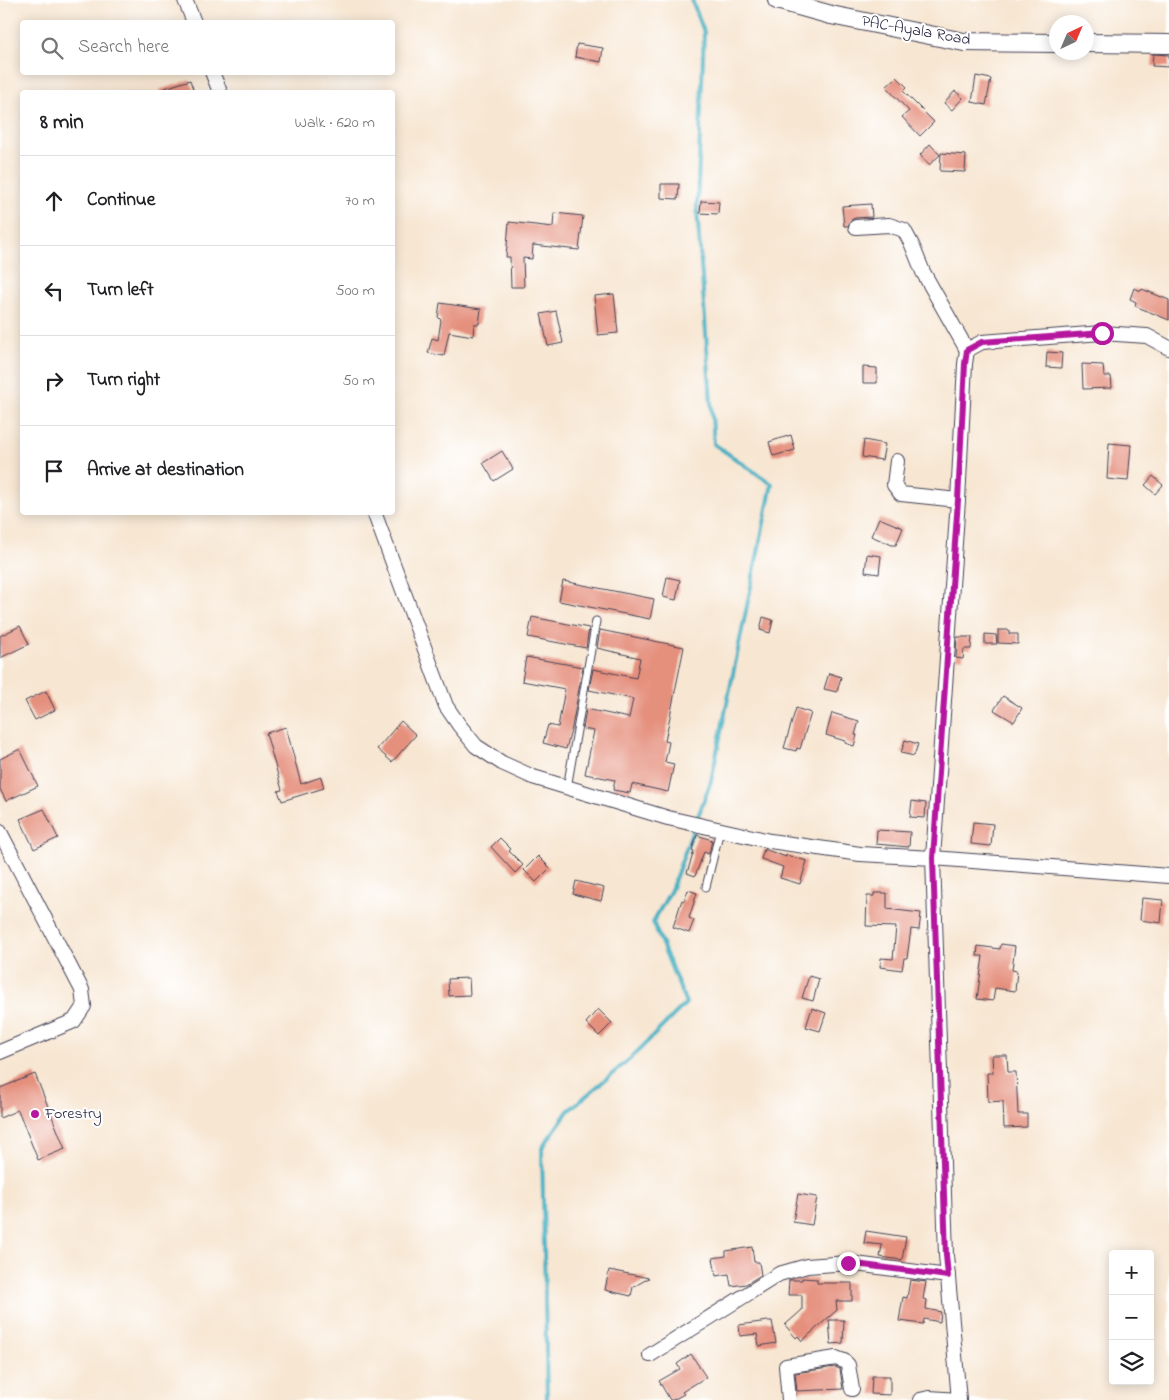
<!DOCTYPE html>
<html lang="en">
<head>
<meta charset="utf-8">
<style>
  :root { --surface:#fff; --page:#f2f2f2; --text:#202124; --muted:#757577; --line:#e0e0e0 }
  body { margin:0; font-family:"Indie Flower",sans-serif; background:var(--page); color:var(--text) }
  .controls { position:absolute; right:15px; bottom:15px; display:grid; overflow:hidden; border-radius:5px; box-shadow:0 2px 12px #0003 }
  .controls button { width:45px; height:45px; display:grid; place-items:center; padding:0; border:0; border-bottom:1px solid var(--line); background:var(--surface); color:var(--text); font:25px sans-serif }
  .compass { position:absolute; left:1049px; top:15px; width:45px; height:45px; border-radius:50%; background:var(--surface); box-shadow:0 2px 12px #0003; rotate:44deg }
  .stop { position:absolute; width:15px; height:15px; margin:-11px; border:4px solid #b5179e; border-radius:50%; background:#fff }
  .stop.end { background:#b5179e; border-color:#fff; box-shadow:0 1px 5px #0008 }
  .list { margin:0; padding:0; list-style:none }
  h2 { display:flex; justify-content:space-between; align-items:center; height:65px; margin:0; padding:0 20px; font-size:21px }
  h2 small { font-size:16px; font-weight:400; color:var(--muted) }
  .list li { display:grid; grid-template-columns:32px 1fr auto; gap:15px; align-items:center; box-sizing:border-box; height:90px; padding:0 20px; border-top:1px solid var(--line) }
  .list b { display:block; font-size:19px; white-space:nowrap }
  .list em { font-size:16px; font-style:normal; color:var(--muted) }
  .icon { flex:none; width:28px; height:28px; fill:none; stroke:currentColor; stroke-width:2; stroke-linecap:round; stroke-linejoin:round }
  .map { position:relative; flex:none; width:1169px; height:1400px; overflow:hidden }
  .search { position:absolute; background:var(--surface); box-shadow:0 2px 12px #0003; left:20px; top:20px; width:375px; height:55px; display:flex; align-items:center; gap:12px; box-sizing:border-box; padding:0 18px; border-radius:5px; color:var(--muted); font-size:19px }
  .panel { position:absolute; background:var(--surface); box-shadow:0 2px 12px #0003; left:20px; top:90px; width:375px; height:425px; border-radius:5px }
  .map>svg:first-child { display:block }
</style>
</head>
<body>
<div class="map">
<svg width="1169" height="1400" viewBox="0 0 1169 1400">
  <rect width="100%" height="100%" fill="#fff"/>
  <filter id="ink" filterUnits="userSpaceOnUse"><feTurbulence type="fractalNoise" baseFrequency=".02" numOctaves="2"/><feDisplacementMap in="SourceGraphic" scale="10" xChannelSelector="R" yChannelSelector="G"/><feConvolveMatrix kernelMatrix="1 2 1 2 8 2 1 2 1" color-interpolation-filters="sRGB"/></filter>
  <filter id="wash" filterUnits="userSpaceOnUse"><feTurbulence type="fractalNoise" baseFrequency=".0096" numOctaves="4" result="noise"/><feDisplacementMap in="SourceGraphic" scale="20" xChannelSelector="R" yChannelSelector="G"/><feGaussianBlur stdDeviation="1.12" result="paint"/><feColorMatrix in="noise" values="0 0 0 0 0 0 0 0 0 0 0 0 0 0 0 0 0 1.4 0 .05"/><feComposite in="paint" operator="in"/></filter>
  <g filter="url(#wash)">
    <rect width="100%" height="100%" fill="#f7e6d2"/>
    <g fill="none" stroke-linecap="round" stroke-linejoin="round">
      <!-- stream -->
      <path stroke="#45b0c3" stroke-width="4" d="M547,1400L542,1148L568,1111L630,1059L686,1003L653,922L671,890L711,781L772,484L714,444L697,209L704,32L692,0"/>
    </g>
    <g id="blocks">
      <!-- building -->
      <g fill="#e58f7d">
        <path d="M577,44L603,48L601,62L575,57Z"/>
        <path d="M1153,54L1169,55V67L1152,66Z"/>
        <path d="M976,76L991,79L986,105L972,102Z"/>
        <path d="M897,77L907,87L903,91L934,122L920,136L902,117L909,111L886,87Z"/>
        <path d="M190,80L194,92H160L159,90Z"/>
        <path d="M955,91L963,98L952,110L944,103Z"/>
        <path d="M930,144L940,155L929,165L920,155Z"/>
        <path d="M941,153L966,155L965,172L940,171Z"/>
        <path d="M661,184H679L678,199L661,198Z"/>
        <path d="M701,201L719,202L718,214L700,213Z"/>
        <path d="M871,204L872,217L855,218L851,220L848,226H844L842,206Z"/>
        <path d="M554,213L583,216L579,250L533,245L532,259L523,258L524,287H511L510,257H506L509,222L553,227Z"/>
        <path d="M1134,288L1141,291L1142,289L1169,300V320L1135,306L1136,302L1130,299Z"/>
        <path d="M614,294L618,333L598,335L594,296Z"/>
        <path d="M440,303L481,309L479,324H474L473,336L449,332L444,356L428,353L432,338L438,340L441,320L438,317Z"/>
        <path d="M556,311L563,343L548,346L541,314Z"/>
        <path d="M1047,352L1062,353L1061,368L1046,367Z"/>
        <path d="M1082,364L1103,365L1104,376H1111L1112,388L1083,389Z"/>
        <path d="M863,367L877,368V383H863Z"/>
        <path d="M791,435L795,450L773,456L769,442Z"/>
        <path d="M864,440L885,444L882,460L862,457Z"/>
        <path d="M1109,443L1131,445L1128,481L1107,479Z"/>
        <path d="M502,451L513,469L494,481L483,463Z"/>
        <path d="M1153,476L1163,485L1155,494L1145,485Z"/>
        <path d="M879,518L903,528L896,545H892L871,536Z"/>
        <path d="M867,554L881,556L879,574L865,572Z"/>
        <path d="M667,577L680,580L676,600L663,597Z"/>
        <path d="M563,581L654,599L650,619L559,601Z"/>
        <path d="M532,617L589,628L586,648L528,637Z"/>
        <path d="M763,617L773,620L770,633L760,630Z"/>
        <path d="M20,626L29,644L0,658V636Z"/>
        <path d="M600,630L684,647L665,741L669,742L665,762L674,764L668,792L632,784L630,793L613,790L615,780L585,774L594,731L583,729L586,709L629,718L633,699L589,690L593,669L636,678L640,658L597,648Z"/>
        <path d="M998,630H1009V634H1018V644L998,643Z"/>
        <path d="M985,634L996,635L997,644H985Z"/>
        <path d="M957,637H972L971,649H964L963,659L956,658Z"/>
        <path d="M526,657L583,667L572,727L566,749L543,743L548,725L558,727L565,689L522,681Z"/>
        <path d="M829,673L841,677L837,692L824,689Z"/>
        <path d="M46,691L55,710L35,720L25,701Z"/>
        <path d="M1003,696L1022,708L1014,722L994,710Z"/>
        <path d="M796,708L811,713L800,749L797,748L796,751L784,748Z"/>
        <path d="M832,713L859,721L855,735H857L854,746L845,743V741L826,735Z"/>
        <path d="M401,721L416,735L392,762L377,749Z"/>
        <path d="M286,727L301,784L321,777L324,788L282,801L278,791L282,790L266,733Z"/>
        <path d="M905,740L918,744L914,756L901,753Z"/>
        <path d="M20,749L38,786L6,801L0,789V759Z"/>
        <path d="M912,801L926,803L925,818L910,817Z"/>
        <path d="M44,809L58,838L34,849L20,819Z"/>
        <path d="M973,822L993,824L991,846L971,844Z"/>
        <path d="M877,830L910,832L909,847L876,844Z"/>
        <path d="M697,835L712,840L709,854L704,852L695,876L687,873L694,851L692,850Z"/>
        <path d="M500,838L511,849L509,851L523,865L515,873L491,847Z"/>
        <path d="M764,849L786,857V855L807,861L800,884L780,878L783,867L761,859Z"/>
        <path d="M538,856L550,868L536,882L524,870Z"/>
        <path d="M576,881L604,888L601,901L573,894Z"/>
        <path d="M688,890L697,893L689,918L694,920L689,933L673,927L682,900L684,901Z"/>
        <path d="M874,893H887V909L921,913L919,930L911,929L907,958H904L902,970L880,967L881,958L893,959L896,927L866,926L867,896H874Z"/>
        <path d="M1142,898L1163,900L1161,923L1140,920Z"/>
        <path d="M1001,944L1015,946L1012,970L1017,971L1015,991L995,988L993,1001L977,999L983,956H977L978,946L1000,949Z"/>
        <path d="M809,976L819,979L813,1001L802,998Z"/>
        <path d="M469,978L470,995L449,996L448,979Z"/>
        <path d="M812,1008L826,1013L820,1031L806,1027Z"/>
        <path d="M598,1009L612,1023L599,1036L586,1023Z"/>
        <path d="M992,1055H1007L1008,1072H1016L1018,1114H1027V1127L1004,1128L1003,1101L988,1102L987,1073H993Z"/>
        <path d="M35,1074L65,1149L38,1160L18,1110L0,1118V1088Z"/>
        <path d="M798,1194L817,1197L812,1225L793,1222Z"/>
        <path d="M866,1231L906,1237L902,1260L880,1257L882,1245L864,1243Z"/>
        <path d="M752,1247L754,1262H759L761,1275L746,1284L731,1286L729,1274L716,1276L713,1258L726,1256V1251Z"/>
        <path d="M609,1270L649,1278L633,1287L631,1296L605,1290Z"/>
        <path d="M802,1278L817,1279V1283H852V1301H836L837,1310L802,1341L798,1336L796,1338L785,1325L802,1310V1295H788L789,1280H802Z"/>
        <path d="M910,1280L926,1282L923,1299L927,1300L926,1309L941,1312L940,1322L924,1319L923,1324L899,1321L903,1297L907,1298Z"/>
        <path d="M829,1320H844L843,1343L831,1344Z"/>
        <path d="M768,1321H772L776,1343L759,1346L757,1334L740,1336L739,1325Z"/>
        <path d="M691,1354L706,1377L682,1392L684,1394L673,1400H670L659,1381L680,1369L677,1364Z"/>
        <path d="M835,1367L840,1369L843,1389L797,1391L795,1373Z"/>
        <path d="M872,1376H890V1395L871,1394Z"/>
      </g>
    </g>
  </g>
  <g filter="url(#ink)">
    <use href="#blocks" fill-opacity="0" stroke="#423f52" stroke-width="1"/>
    <g fill="none" stroke-linecap="round" stroke-linejoin="round">
      <!-- service casing -->
      <g stroke="#423f52" stroke-width="9">
        <g id="service">
          <path d="M567,788L596,621"/>
          <path d="M706,887L720,830"/>
        </g>
      </g>
      <!-- minor casing -->
      <g stroke="#423f52" stroke-width="16">
        <g id="minor">
          <path d="M185,0L194,22"/>
          <path d="M212,72L220,92"/>
          <path d="M856,227L889,225L904,230L912,245L923,272L967,350"/>
          <path d="M897,461L894,485L901,494L958,500"/>
          <path d="M374,512L446,706L459,725L476,746L502,763L533,777L668,818L770,841L860,854L933,858L1169,876"/>
          <path d="M0,832L82,990L84,1006L74,1021L0,1052"/>
          <path d="M650,1355L779,1274L807,1266L848,1263L948,1276"/>
          <path d="M789,1400L786,1366L836,1358L844,1361L848,1365L852,1389"/>
          <path d="M920,1400L929,1398L959,1400L946,1255L933,858L958,500L965,364L967,350L982,342L1102,333L1147,336L1169,348"/>
        </g>
      </g>
      <!-- tertiary casing -->
      <g stroke="#423f52" stroke-width="20">
        <g id="tertiary">
          <path d="M777,0L831,15L964,42L1056,43"/>
          <path d="M1086,43L1169,44"/>
        </g>
      </g>
      <!-- service -->
      <use href="#service" stroke="#fff" stroke-width="7"/>
      <!-- minor -->
      <use href="#minor" stroke="#fff" stroke-width="14"/>
      <!-- tertiary -->
      <use href="#tertiary" stroke="#fff" stroke-width="18"/>
    </g>
  </g>
  <g fill="none" stroke-linecap="round" stroke-linejoin="round" filter="url(#ink)">
    <!-- route -->
    <path stroke="#b5179e" stroke-width="6" d="M848,1263L948,1276L946,1255L933,858L958,500L965,364L967,350L982,342L1102,333"/>
  </g>
  <!-- markers -->
  <circle fill="#b5179e" stroke="#fff" stroke-width="2" cx="35" cy="1114" r="5"/>
  <g text-anchor="middle" dominant-baseline="central" stroke-width="4" stroke-linejoin="round" paint-order="stroke">
    <!-- street labels -->
    <g font-size="16" fill="#22223b" stroke="#fff">
      <text transform="translate(916 31) rotate(10)">PAC-Ayala Road</text>
    </g>
    <!-- poi labels -->
    <g font-size="16" fill="#22223b" stroke="#fff" text-anchor="start">
      <text x="45" y="1114">Forestry</text>
    </g>
  </g>
</svg>
<div class="controls">
<button>+</button>
<button>−</button>
<button><svg class="icon" aria-label="layers" viewBox="0 0 24 24"><path d="M12 4l9 5-9 5-9-5zM3 14l9 5 9-5"/></svg></button>
</div>
<svg class="compass" viewBox="-18 -18 36 36"><path d="M0-13l5 13h-10z" fill="#e53935"/><path d="M0 13l5-13h-10z" fill="#757577"/></svg>
<div class="stop" style="left:1102px;top:333px"></div>
<div class="stop end" style="left:848px;top:1263px"></div>
<div class="search"><svg class="icon" aria-label="search" viewBox="0 0 24 24"><circle cx="10" cy="10" r="6"/><path d="M15 15l6 6"/></svg>Search here</div>
<section class="panel">
<h2>8 min<small>Walk · 620 m</small></h2>
<ul class="list">
<li><svg class="icon" aria-label="ahead" viewBox="0 0 24 24"><path d="M12 20V5M6 11l6-6 6 6"/></svg><div><b>Continue</b></div><em>70 m</em></li>
<li><svg class="icon" aria-label="left" viewBox="0 0 24 24"><path d="M17 20v-9H6M10 6l-5 5 5 5"/></svg><div><b>Turn left</b></div><em>500 m</em></li>
<li><svg class="icon" aria-label="right" viewBox="0 0 24 24"><path d="M7 20v-9h11M14 6l5 5-5 5"/></svg><div><b>Turn right</b></div><em>50 m</em></li>
<li><svg class="icon" aria-label="arrive" viewBox="0 0 24 24"><path d="M6 21V4h12l-3 4 3 4H6"/></svg><div><b>Arrive at destination</b></div></li>
</ul>
</section>
</div>
</body>
</html>
